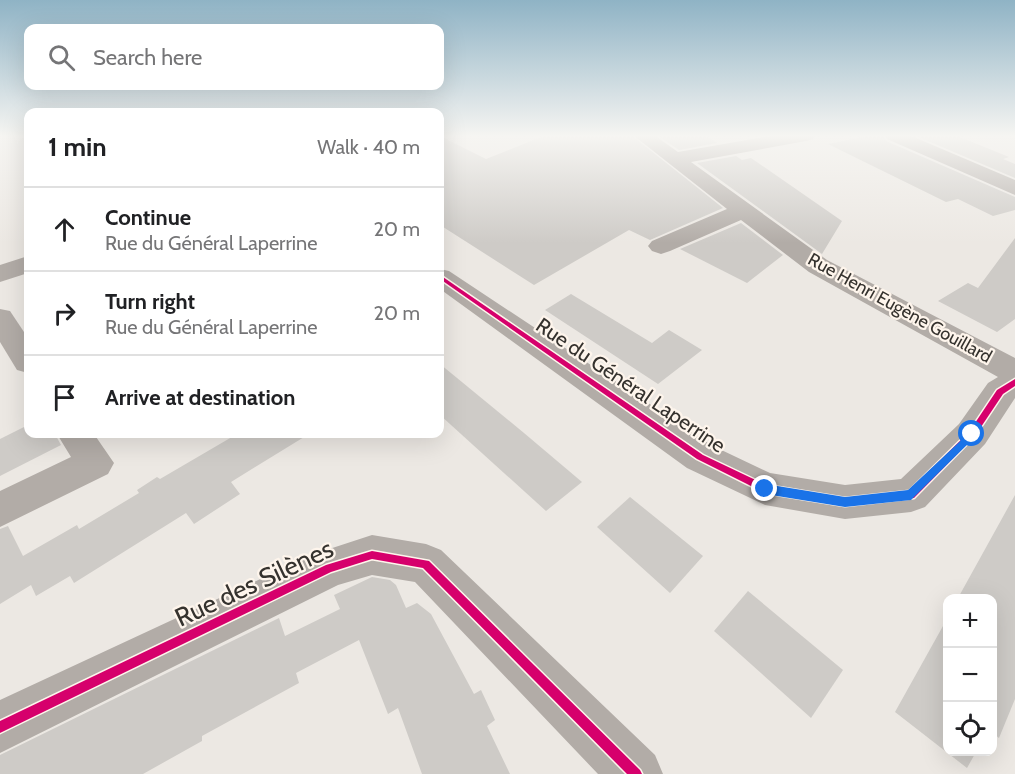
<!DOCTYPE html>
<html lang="en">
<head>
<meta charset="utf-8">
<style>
  :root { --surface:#fff; --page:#f2f2f2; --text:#202124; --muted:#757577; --line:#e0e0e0 }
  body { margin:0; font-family:Cabin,sans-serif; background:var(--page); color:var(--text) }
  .controls { position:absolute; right:18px; bottom:18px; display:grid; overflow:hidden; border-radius:12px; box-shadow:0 6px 24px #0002 }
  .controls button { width:54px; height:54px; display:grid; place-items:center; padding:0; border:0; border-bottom:2px solid var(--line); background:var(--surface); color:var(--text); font:30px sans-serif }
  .stop { position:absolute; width:18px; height:18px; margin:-14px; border:4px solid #1a73e8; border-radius:50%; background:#fff }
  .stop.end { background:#1a73e8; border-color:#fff; box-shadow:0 2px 6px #0008 }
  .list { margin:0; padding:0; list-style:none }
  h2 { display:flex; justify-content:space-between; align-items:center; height:78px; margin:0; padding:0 24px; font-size:26px }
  h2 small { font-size:20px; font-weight:400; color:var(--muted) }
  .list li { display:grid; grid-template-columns:39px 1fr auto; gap:18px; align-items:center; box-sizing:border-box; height:84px; padding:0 24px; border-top:2px solid var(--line) }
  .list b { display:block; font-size:22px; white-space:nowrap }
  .list p { margin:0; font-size:20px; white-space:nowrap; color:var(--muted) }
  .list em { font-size:20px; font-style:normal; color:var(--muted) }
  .icon { flex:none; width:33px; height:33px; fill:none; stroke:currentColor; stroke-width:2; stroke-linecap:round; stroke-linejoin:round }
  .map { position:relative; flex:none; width:1015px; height:774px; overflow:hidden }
  .search { position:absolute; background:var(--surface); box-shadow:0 6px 24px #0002; left:24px; top:24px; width:420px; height:66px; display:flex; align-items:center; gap:15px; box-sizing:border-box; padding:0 21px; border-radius:12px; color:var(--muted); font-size:22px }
  .panel { position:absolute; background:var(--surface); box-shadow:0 6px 24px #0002; left:24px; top:108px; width:420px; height:330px; border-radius:12px }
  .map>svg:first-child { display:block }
</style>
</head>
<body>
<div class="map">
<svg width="1015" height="774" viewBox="0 0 1015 774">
  <rect width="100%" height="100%" fill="#ece8e3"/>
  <!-- building -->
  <g fill="#cecbc7">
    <path d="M546,135H631L723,208L650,240L629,230L534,285L440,225V136L486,159Z"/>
    <path d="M657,135H705L717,143L679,150Z"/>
    <path d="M873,135H883L886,141L1015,197V210L993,216L958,199L946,202L828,144Z"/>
    <path d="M914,135H955L1009,157L1003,159L1015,164V178Z"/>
    <path d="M736,156L742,160L751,158L842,221L822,254L697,163Z"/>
    <path d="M741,223L783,255L747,283L680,249Z"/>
    <path d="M1015,238V319L997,332L938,301L968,283L978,288Z"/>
    <path d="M571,294L652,343L669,330L702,350L658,384L545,310Z"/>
    <path d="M440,364L524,433L582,482L546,511L440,415Z"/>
    <path d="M28,425V434H55L61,445L0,476V439Z"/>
    <path d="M237,434H309L231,482L240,494L194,524L186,513L74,583L70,576L36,596L31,585L0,604V529L8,526L23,556L77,525L79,529L139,493L137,490L157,477L160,479Z"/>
    <path d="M1015,495V699L999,738L993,733V598H958Z"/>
    <path d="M630,497L703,556L670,593L597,527Z"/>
    <path d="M372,577L390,580L396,585L406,608L417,603L431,614L474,694L481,690L495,720L487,726L510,774H422L398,708L388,714L359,640L296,673L299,683L202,736V741L143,774H0V755L279,618L285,636L340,609L334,595Z"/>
    <path d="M748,591L843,670L811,718L714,631Z"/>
    <path d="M948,617V752H976L967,768L895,712Z"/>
  </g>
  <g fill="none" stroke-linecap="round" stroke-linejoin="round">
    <!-- minor -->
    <g fill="#b2aca7" fill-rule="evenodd">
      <path d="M633,135H654L678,152L776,135H815L813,139L806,141L691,162L827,260L1015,358V398L985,444L925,507L911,512L845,519L765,505L687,468L440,289V269L449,271L713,446L770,473L845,485L901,479L959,424L988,383L998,377L809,272L741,220L670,251L661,254L652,251L648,246L652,241L727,209Z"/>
      <path d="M885,135H909L1015,180V195L887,139Z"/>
      <path d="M28,256V273L0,282V265Z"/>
      <path d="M0,309L10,311L28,338V373L17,370L0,342Z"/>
      <path d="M57,434H94L114,463L108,474L0,527V491L71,457Z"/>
      <path d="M372,535L426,544L441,550L655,755L663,774H598L415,582L372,575L338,585L0,753V700L314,554Z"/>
    </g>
    <!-- cycleway casing -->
    <g stroke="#fef5ec" stroke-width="3">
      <g id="cycleway">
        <path d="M440,275L703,455L766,485L845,498L909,491L969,432L997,390L1015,379V386L1003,394L975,436L914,498L845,506L765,493L697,459L440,279Z"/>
        <path d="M372,551L429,561L640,770L642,774H627L423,568L372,559L331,572L0,733V721L326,565Z"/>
      </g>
    </g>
    <!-- cycleway -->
    <use href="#cycleway" fill="#d6006c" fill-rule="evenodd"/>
  </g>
  <!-- sky -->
  <linearGradient id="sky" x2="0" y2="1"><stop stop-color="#8fb3c5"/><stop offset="0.56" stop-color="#f6f5f2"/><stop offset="1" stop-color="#f6f5f2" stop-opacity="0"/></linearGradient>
  <rect width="1015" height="243" fill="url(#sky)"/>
  <!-- route -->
  <path fill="#1a73e8" d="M972,430L975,432V437L911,500L845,507L765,494L759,489L765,484L845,497L908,490Z"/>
  <g text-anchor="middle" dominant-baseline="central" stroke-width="4.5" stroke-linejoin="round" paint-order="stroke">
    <!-- far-street labels -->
    <g font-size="18" fill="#35322e" stroke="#fef5ec">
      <text transform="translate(900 308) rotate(29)">Rue Henri Eugène Gouillard</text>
    </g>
    <!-- street labels -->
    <g font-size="21" fill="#35322e" stroke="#fef5ec">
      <text transform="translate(631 385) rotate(34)">Rue du Général Laperrine</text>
    </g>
    <!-- near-street labels -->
    <g font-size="26" fill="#35322e" stroke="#fef5ec">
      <text transform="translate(254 583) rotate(-25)">Rue des Silènes</text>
    </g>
  </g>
</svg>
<div class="controls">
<button>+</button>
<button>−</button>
<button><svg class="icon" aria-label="locate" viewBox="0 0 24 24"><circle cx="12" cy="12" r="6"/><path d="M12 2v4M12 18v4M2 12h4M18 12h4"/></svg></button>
</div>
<div class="stop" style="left:972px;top:434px"></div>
<div class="stop end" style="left:765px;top:489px"></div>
<div class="search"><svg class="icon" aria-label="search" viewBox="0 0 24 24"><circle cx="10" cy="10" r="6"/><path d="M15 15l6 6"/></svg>Search here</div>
<section class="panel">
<h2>1 min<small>Walk · 40 m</small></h2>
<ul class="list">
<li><svg class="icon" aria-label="ahead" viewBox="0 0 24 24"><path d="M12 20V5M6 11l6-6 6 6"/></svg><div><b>Continue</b><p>Rue du Général Laperrine</p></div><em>20 m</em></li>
<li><svg class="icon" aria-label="right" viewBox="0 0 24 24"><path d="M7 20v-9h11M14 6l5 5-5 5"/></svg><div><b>Turn right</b><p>Rue du Général Laperrine</p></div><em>20 m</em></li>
<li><svg class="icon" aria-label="arrive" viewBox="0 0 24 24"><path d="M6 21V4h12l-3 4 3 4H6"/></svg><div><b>Arrive at destination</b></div></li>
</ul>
</section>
</div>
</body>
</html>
